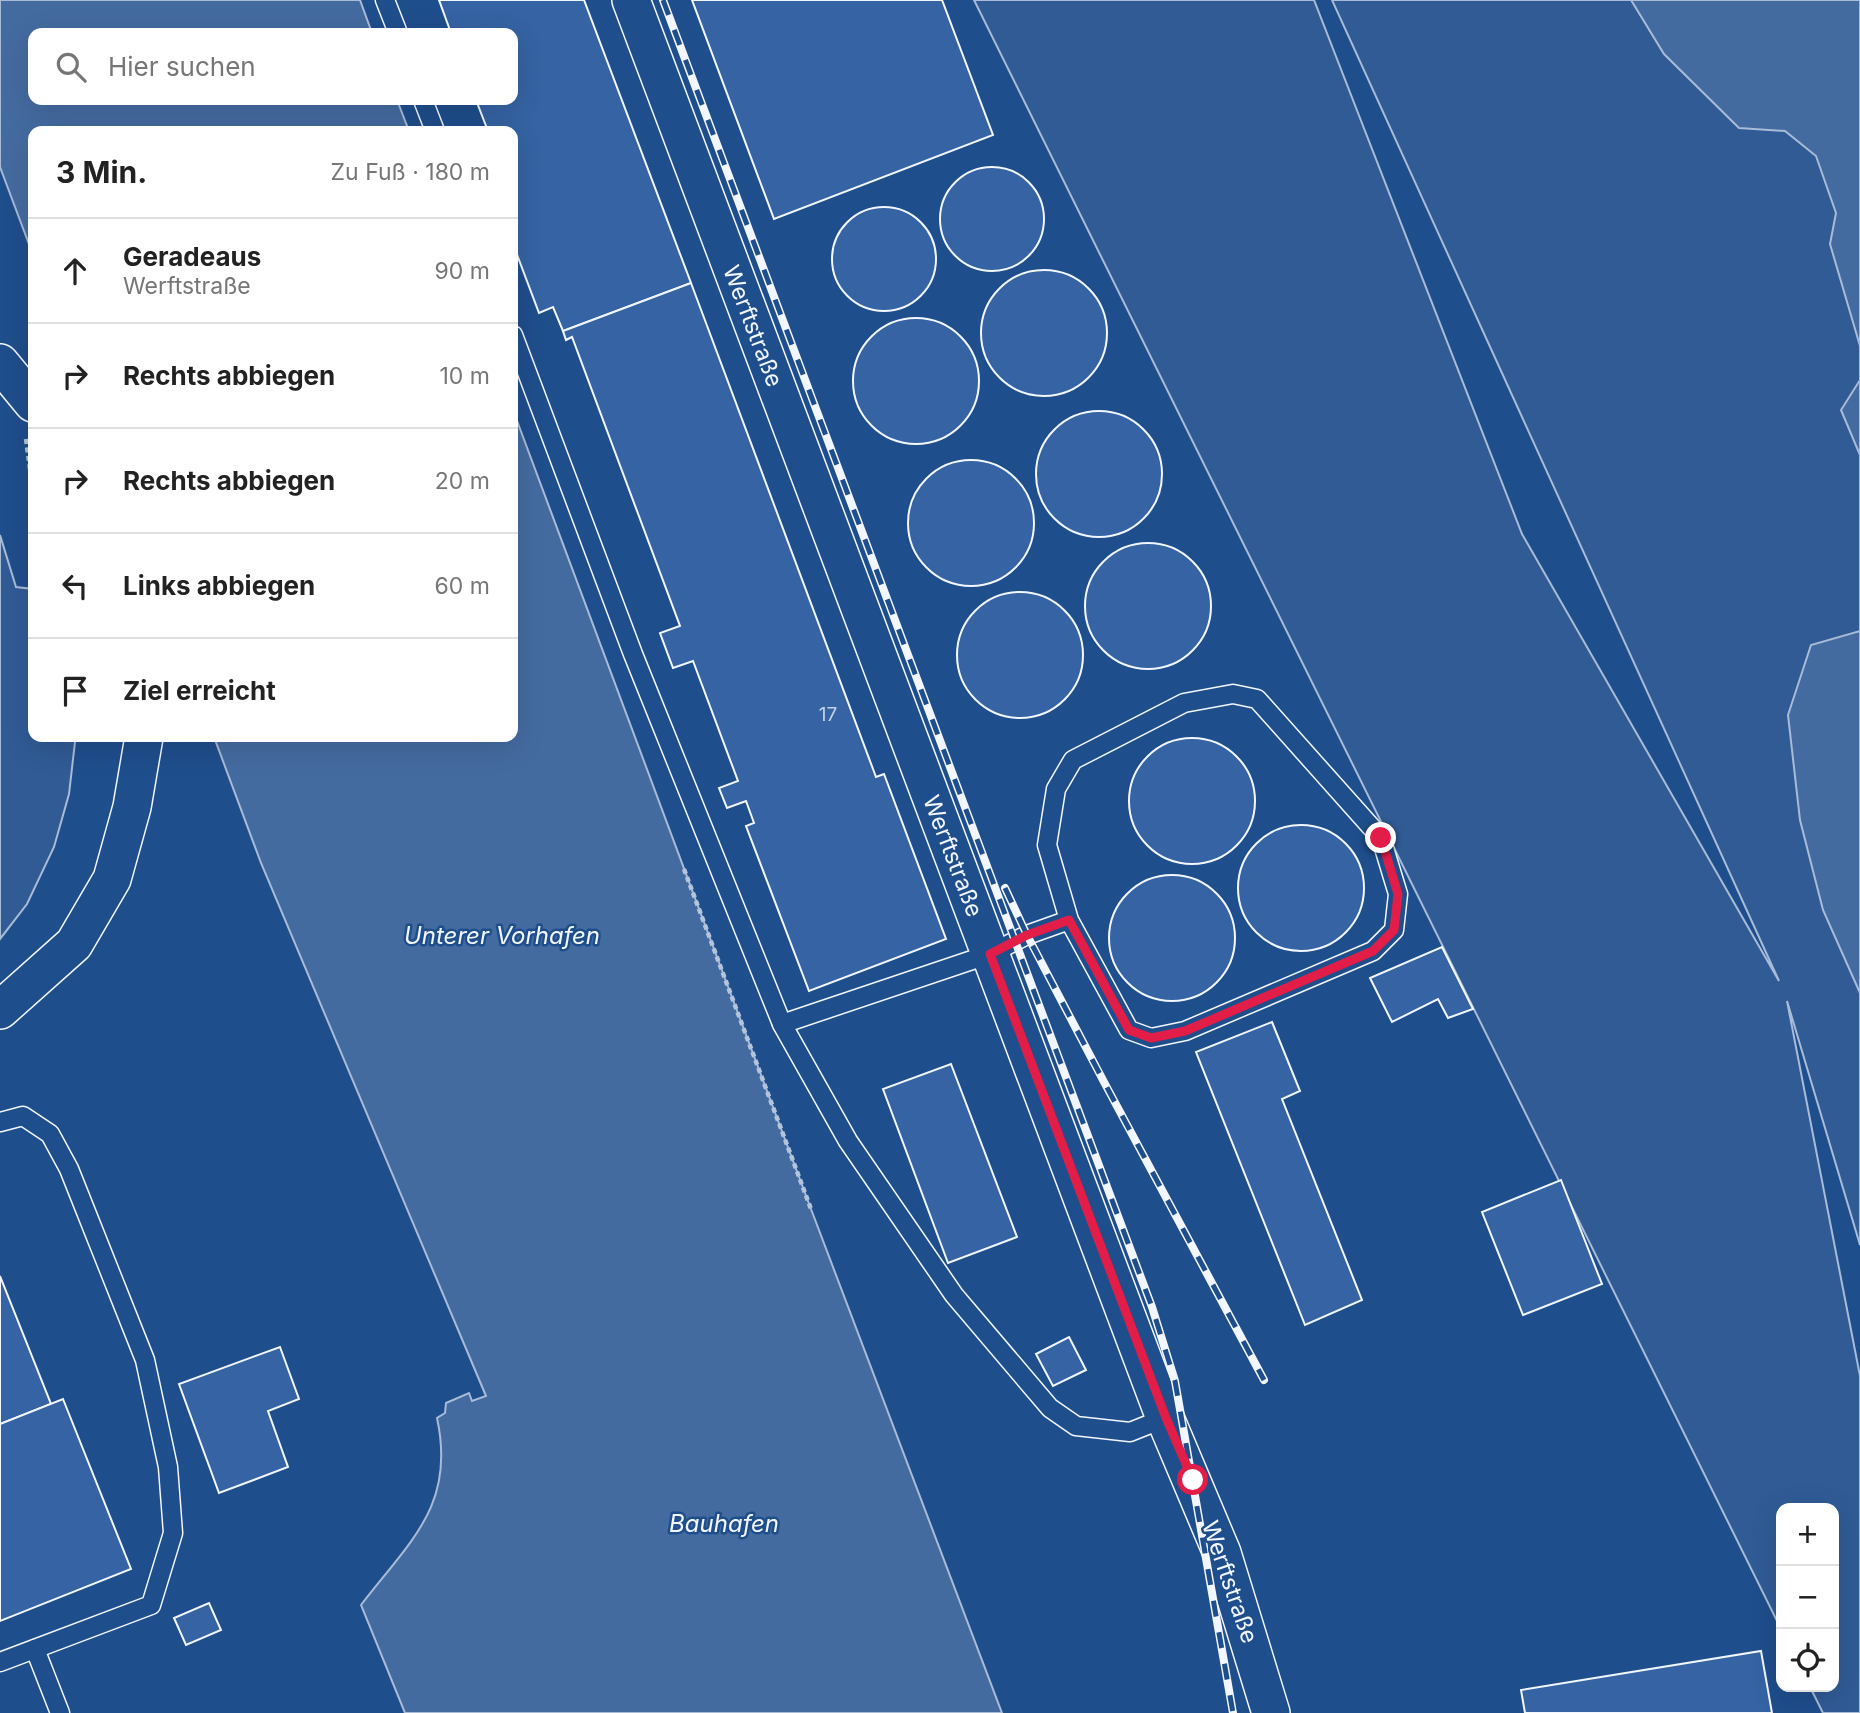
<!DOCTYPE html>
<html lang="de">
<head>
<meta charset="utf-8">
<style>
  :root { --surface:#fff; --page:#f6f6f6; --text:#222; --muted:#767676; --line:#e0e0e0 }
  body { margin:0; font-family:Inter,sans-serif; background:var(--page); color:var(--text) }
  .controls { position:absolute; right:21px; bottom:21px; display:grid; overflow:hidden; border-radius:14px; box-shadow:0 7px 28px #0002 }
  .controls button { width:63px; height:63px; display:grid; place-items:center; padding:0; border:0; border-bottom:2px solid var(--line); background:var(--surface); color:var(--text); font:35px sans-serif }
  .stop { position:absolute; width:21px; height:21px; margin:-16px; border:5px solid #e11d48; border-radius:50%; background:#fff }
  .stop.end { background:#e11d48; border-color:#fff; box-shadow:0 2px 7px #0008 }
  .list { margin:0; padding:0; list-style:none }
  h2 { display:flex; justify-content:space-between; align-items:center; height:91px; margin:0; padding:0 28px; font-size:30px }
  h2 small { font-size:23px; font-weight:400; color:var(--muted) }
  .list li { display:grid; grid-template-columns:46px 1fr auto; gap:21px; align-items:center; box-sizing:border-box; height:105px; padding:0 28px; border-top:2px solid var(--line) }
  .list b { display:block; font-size:26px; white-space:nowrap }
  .list p { margin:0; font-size:23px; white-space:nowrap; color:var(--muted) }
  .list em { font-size:23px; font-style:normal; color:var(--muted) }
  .icon { flex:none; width:38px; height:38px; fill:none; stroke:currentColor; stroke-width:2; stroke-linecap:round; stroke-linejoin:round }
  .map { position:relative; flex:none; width:1860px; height:1713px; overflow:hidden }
  .search { position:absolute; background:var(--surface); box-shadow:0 7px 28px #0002; left:28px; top:28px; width:490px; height:77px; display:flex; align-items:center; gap:18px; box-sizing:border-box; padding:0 24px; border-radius:14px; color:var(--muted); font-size:26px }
  .panel { position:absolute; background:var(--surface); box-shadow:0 7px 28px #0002; left:28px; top:126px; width:490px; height:616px; border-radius:14px }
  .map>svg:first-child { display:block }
</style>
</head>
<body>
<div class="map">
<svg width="1860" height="1713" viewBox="0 0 1860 1713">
  <rect width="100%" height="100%" fill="#1f4e8c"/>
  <!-- built -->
  <g fill="#305b95" stroke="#a8bbd7" stroke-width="2">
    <path d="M974,0H1314L1522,534L1779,981L1332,0H1860V1245L1787,1001L1860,1376V1713H1823L1810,1687H1834V1508H1781V1629Z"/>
    <path d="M0,535L16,587L33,589V737H75V742L69,794L54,847L27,904L0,939Z"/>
  </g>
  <!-- water -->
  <g fill="#446ba0" stroke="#a8bbd7" stroke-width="2">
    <path d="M0,0H360L372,33H33V100H397L409,131H33V255L0,167Z"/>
    <path d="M1631,0H1860V346L1830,244L1836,213L1816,156L1785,131L1739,128L1664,54Z"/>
    <path d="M1860,380V455L1841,410Z"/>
    <path d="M513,410L811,1209L1002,1713H405L361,1605C410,1541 456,1505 437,1418L445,1413L446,1403L469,1393L472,1401L486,1396L261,863L214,737H513Z"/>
    <path d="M1860,631V993L1823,910L1800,820L1788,715L1811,645Z"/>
  </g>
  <!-- building -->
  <g fill="#3563a3" stroke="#f2f6ff" stroke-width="2">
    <path d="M439,0H584L691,283L563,331L553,307L539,313L513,244V131H488L476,100H513V33H451Z"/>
    <path d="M692,0H942L993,135L774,219Z"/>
    <circle cx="992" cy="219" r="52"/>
    <circle cx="884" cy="259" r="52"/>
    <circle cx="1044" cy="333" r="63"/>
    <path d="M691,283L876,777L884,774L946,939L809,991L746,826L754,823L746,801L727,808L719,788L738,781L693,661L673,668L660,633L680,626L572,337L566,340L563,331Z"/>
    <circle cx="916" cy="381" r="63"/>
    <circle cx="1099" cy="474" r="63"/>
    <circle cx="971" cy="523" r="63"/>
    <circle cx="1148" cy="606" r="63"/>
    <circle cx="1020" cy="655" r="63"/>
    <circle cx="1192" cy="801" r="63"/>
    <circle cx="1301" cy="888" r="63"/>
    <circle cx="1172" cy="938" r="63"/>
    <path d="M1442,947L1473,1009L1448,1018L1438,999L1392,1022L1370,978Z"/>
    <path d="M1272,1022L1300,1091L1282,1099L1362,1300L1305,1325L1196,1052Z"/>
    <path d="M951,1064L1017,1237L948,1263L883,1089Z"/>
    <path d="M1561,1180L1602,1284L1523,1315L1482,1212Z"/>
    <path d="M0,1276L51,1404L0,1424Z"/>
    <path d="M1069,1337L1086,1370L1053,1386L1036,1354Z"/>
    <path d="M280,1347L299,1399L268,1411L288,1467L219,1493L179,1384Z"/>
    <path d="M63,1399L131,1569L0,1621V1424Z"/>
    <path d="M209,1603L221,1630L186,1645L174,1618Z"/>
    <path d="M1761,1651L1772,1713H1525L1521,1690Z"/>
  </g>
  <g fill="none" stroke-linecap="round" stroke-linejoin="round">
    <!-- lane casing -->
    <g stroke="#f2f6ff" stroke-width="21">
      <g id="lane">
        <path d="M385,0L398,33"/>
        <path d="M423,100L435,131"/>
        <path d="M513,335L633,654L782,1024L848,1141L954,1295L1050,1408L1076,1426L1130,1432L1165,1418"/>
        <path d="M782,1024L990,954L1027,935L1069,920L1129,1030L1151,1038L1185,1031L1373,951L1394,930L1398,894L1381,838L1257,699L1233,694L1184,703L1073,760L1056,789L1047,845L1069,920"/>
        <path d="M0,1122L23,1116L50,1134L69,1169L145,1360L168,1467L173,1533L151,1605L0,1662"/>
        <path d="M35,1649L60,1713"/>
      </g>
    </g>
    <!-- street casing -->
    <g stroke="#f2f6ff" stroke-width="40">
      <g id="street">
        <path d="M631,0L1165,1418L1222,1553L1271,1713"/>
        <path d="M0,363L33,403"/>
        <path d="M0,1010L74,944L112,879L132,807L144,737"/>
      </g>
    </g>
    <!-- path -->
    <g stroke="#b3c4dc" stroke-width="4.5" stroke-dasharray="5 3.5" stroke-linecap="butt">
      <path d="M26,439L33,491"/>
      <path d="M684,869L811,1209"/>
    </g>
    <!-- lane -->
    <use href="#lane" stroke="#1f4e8c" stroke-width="18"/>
    <!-- street -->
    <use href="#street" stroke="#1f4e8c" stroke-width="37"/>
    <!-- rail casing -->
    <g stroke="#f2f6ff" stroke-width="8">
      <g id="rail">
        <path d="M663,0L1152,1307L1175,1381L1233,1713"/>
        <path d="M1005,888L1027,935L1104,1082L1264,1380"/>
      </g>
    </g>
    <!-- rail -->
    <use href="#rail" stroke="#1f4e8c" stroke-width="5" stroke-dasharray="16" stroke-linecap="butt"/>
  </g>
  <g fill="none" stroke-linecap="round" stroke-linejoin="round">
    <!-- route -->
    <path stroke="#e11d48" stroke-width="9" d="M1193,1480L1166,1418L990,954L1027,935L1069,920L1129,1030L1151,1038L1185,1031L1373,951L1394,930L1398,894L1381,838"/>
  </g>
  <g text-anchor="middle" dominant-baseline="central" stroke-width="5" stroke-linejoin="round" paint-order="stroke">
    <!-- number labels -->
    <g font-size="19" fill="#c3d1e8">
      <text x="828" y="714">17</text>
    </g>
    <!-- street labels -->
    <g font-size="23" fill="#f2f6ff" stroke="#1f4e8c">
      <text transform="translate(753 326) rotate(69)">Werftstraße</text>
      <text transform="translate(953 856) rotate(69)">Werftstraße</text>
      <text transform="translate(1230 1582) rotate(71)">Werftstraße</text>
    </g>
    <!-- water labels -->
    <g font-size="24" font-style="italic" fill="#f2f6ff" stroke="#1f4e8c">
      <text x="502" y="935">Unterer Vorhafen</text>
      <text x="724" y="1523">Bauhafen</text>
    </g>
  </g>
</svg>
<div class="controls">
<button>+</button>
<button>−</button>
<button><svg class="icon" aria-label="locate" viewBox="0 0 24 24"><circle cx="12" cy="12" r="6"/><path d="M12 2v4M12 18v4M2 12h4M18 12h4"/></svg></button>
</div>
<div class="stop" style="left:1193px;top:1480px"></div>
<div class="stop end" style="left:1381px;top:838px"></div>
<div class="search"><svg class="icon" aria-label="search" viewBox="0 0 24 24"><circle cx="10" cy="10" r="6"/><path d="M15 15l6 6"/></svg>Hier suchen</div>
<section class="panel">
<h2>3 Min.<small>Zu Fuß · 180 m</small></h2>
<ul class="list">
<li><svg class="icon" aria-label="ahead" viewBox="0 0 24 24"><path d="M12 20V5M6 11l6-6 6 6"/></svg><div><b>Geradeaus</b><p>Werftstraße</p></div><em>90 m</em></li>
<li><svg class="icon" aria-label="right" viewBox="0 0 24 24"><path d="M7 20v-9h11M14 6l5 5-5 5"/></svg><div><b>Rechts abbiegen</b></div><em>10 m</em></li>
<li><svg class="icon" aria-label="right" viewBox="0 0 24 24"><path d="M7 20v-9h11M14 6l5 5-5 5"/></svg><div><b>Rechts abbiegen</b></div><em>20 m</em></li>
<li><svg class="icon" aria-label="left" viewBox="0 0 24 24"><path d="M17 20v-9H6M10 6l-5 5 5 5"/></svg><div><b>Links abbiegen</b></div><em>60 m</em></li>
<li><svg class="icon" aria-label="arrive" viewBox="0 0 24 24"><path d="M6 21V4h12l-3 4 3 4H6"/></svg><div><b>Ziel erreicht</b></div></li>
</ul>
</section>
</div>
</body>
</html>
